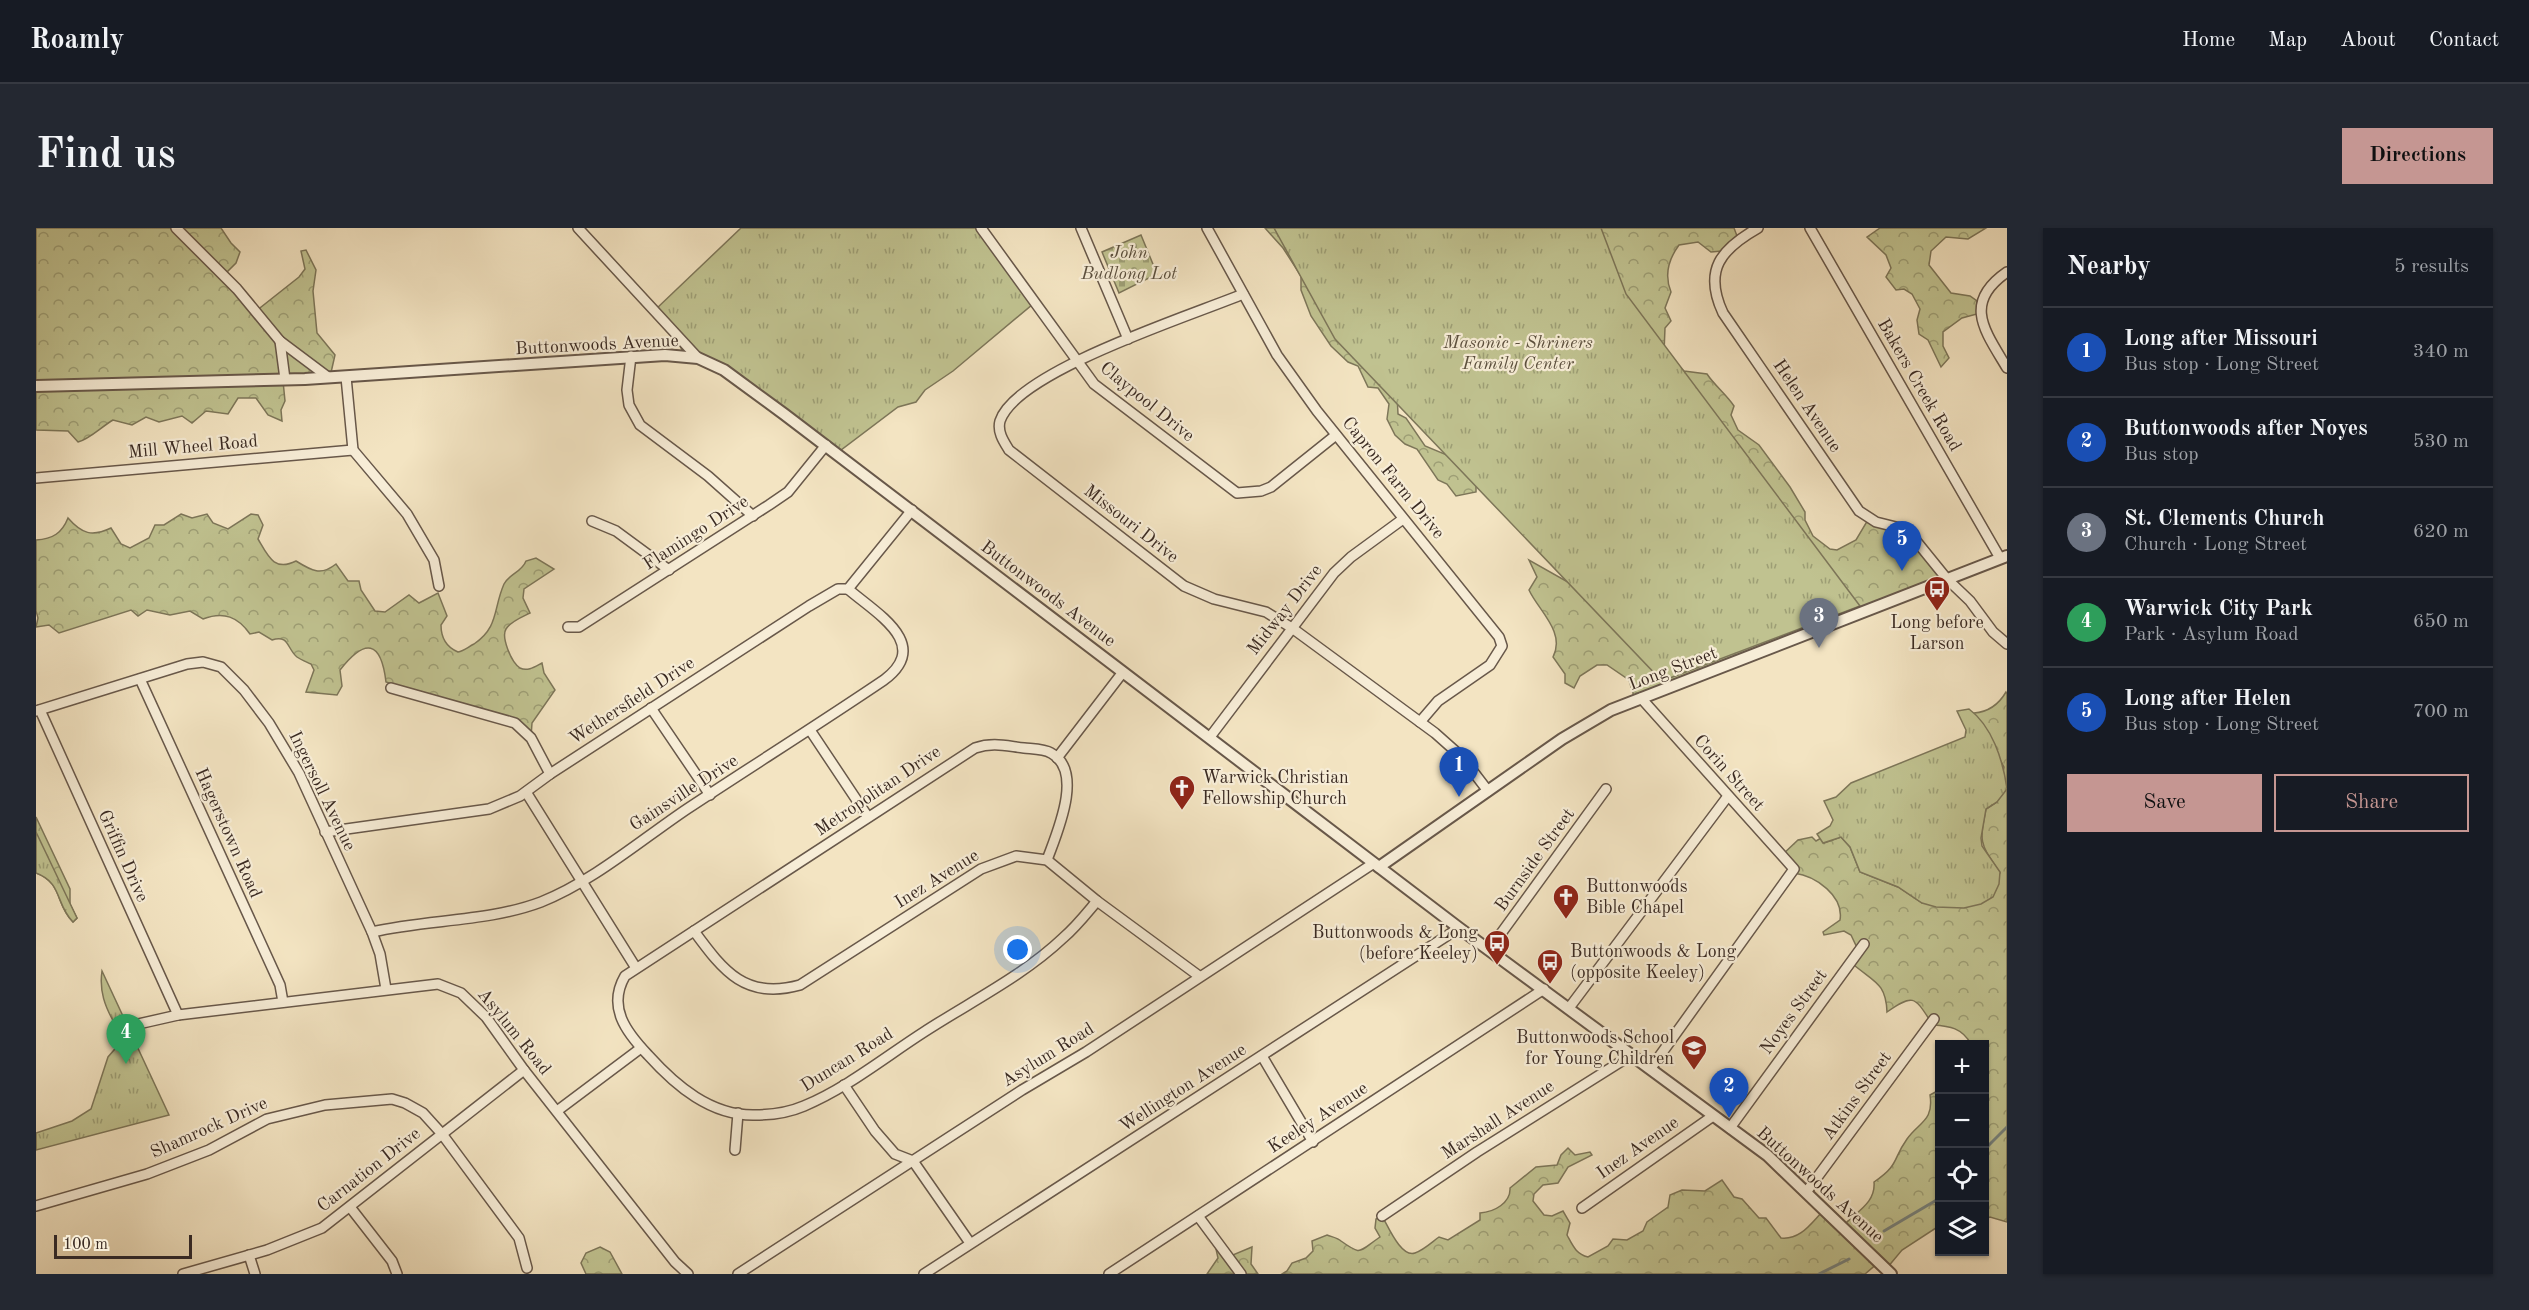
<!DOCTYPE html>
<html lang="en">
<head>
<meta charset="utf-8">
<style>
  :root { --surface:#171b24; --page:#242831; --text:#f1f3f6; --muted:#9ea1a6; --line:#363941; --accent:#c59692 }
  body { margin:0; font-family:"Old Standard TT",serif; background:var(--page); color:var(--text) }
  .controls { position:absolute; right:18px; bottom:18px; display:grid; overflow:hidden; border-radius:0px; box-shadow:0 2px 4px #0004 }
  .controls button { width:54px; height:54px; display:grid; place-items:center; padding:0; border:0; border-bottom:2px solid var(--line); background:var(--surface); color:var(--text); font:30px sans-serif }
  .scale { position:absolute; left:18px; bottom:15px; width:138px; box-sizing:border-box; padding-left:6px; border:3px solid #3a2a22; border-top:0; font-size:16px; line-height:21px; white-space:nowrap; color:#3a2a22; -webkit-text-stroke:4px #f7edd7; paint-order:stroke }
  .you { position:absolute; left:982px; top:722px; width:21px; height:21px; margin:-15px; border:4px solid #fff; border-radius:50%; background:#1a73e8; box-shadow:0 0 0 9px #1a73e833 }
  .badge { display:grid; place-items:center; width:39px; height:39px; border-radius:50%; background:var(--accent); color:#fff; font-size:20px; font-weight:700 }
  .pin { position:absolute; translate:-50% -50px; filter:drop-shadow(0 2px 3px #0008) }
  .pin::after { content:''; position:absolute; top:32px; width:21px; height:18px; background:inherit; clip-path:polygon(0 0,100% 0,50% 100%) }
  .list { margin:0; padding:0; list-style:none }
  h2 { display:flex; justify-content:space-between; align-items:center; height:78px; margin:0; padding:0 24px; font-size:26px }
  h2 small { font-size:20px; font-weight:400; color:var(--muted) }
  .list li { display:grid; grid-template-columns:39px 1fr auto; gap:18px; align-items:center; box-sizing:border-box; height:90px; padding:0 24px; border-top:2px solid var(--line) }
  .list b { display:block; font-size:22px; white-space:nowrap }
  .list p { margin:0; font-size:20px; white-space:nowrap; color:var(--muted) }
  .list em { font-size:20px; font-style:normal; color:var(--muted) }
  .actions { display:flex; gap:12px; padding:18px 24px }
  .actions a { flex:1; padding:14px 0; border:2px solid var(--accent); border-radius:0px; text-align:center; font-size:21px; color:var(--accent) }
  .actions .main { background:var(--accent); color:#111 }
  .icon { flex:none; width:33px; height:33px; fill:none; stroke:currentColor; stroke-width:2; stroke-linecap:round; stroke-linejoin:round }
  .map { position:relative; flex:none; width:1971px; height:1046px; overflow:hidden; border-radius:0px }
  header { display:flex; align-items:center; gap:36px; box-sizing:border-box; height:84px; padding:0 30px; background:var(--surface); border-bottom:2px solid var(--line) }
  header strong { font-size:28px }
  nav { display:flex; gap:33px; margin-inline-start:auto; font-size:21px }
  .intro { display:flex; align-items:center; justify-content:space-between; box-sizing:border-box; height:144px; padding:0 36px }
  h1 { margin:0; font-size:42px }
  .button { padding:15px 27px; border-radius:0px; background:var(--accent); color:#111; font-size:21px; font-weight:700 }
  main { display:flex; gap:36px; padding:0 36px }
  aside { flex:1; background:var(--surface); border-radius:0px; box-shadow:0 2px 4px #0004 }
  .map>svg:first-child { display:block }
</style>
</head>
<body>
<header>
<strong>Roamly</strong>
<nav><a>Home</a><a>Map</a><a>About</a><a>Contact</a></nav>
</header>
<div class="intro"><h1>Find us</h1><a class="button">Directions</a></div>
<main>
<div class="map">
<svg width="1971" height="1046" viewBox="0 0 1971 1046">
  <defs>
    <pattern id="forest-crowns" width="20" height="18" patternUnits="userSpaceOnUse" patternTransform="scale(1.5)"><rect width="20" height="18" fill="#c0c290"/><path d="M2 6a3 3 0 1 1 6 0M12 15a3 3 0 1 1 6 0" fill="none" stroke="#9d9e75"/></pattern>
    <pattern id="cemetery-stones" width="16" height="16" patternUnits="userSpaceOnUse" patternTransform="scale(1.5)"><rect width="16" height="16" fill="#c0c290"/><path d="M2 7V4a2 2 0 0 1 4 0v3zM10 15v-3a2 2 0 0 1 4 0v3z" fill="#9d9e75"/></pattern>
    <pattern id="park-tufts" width="24" height="20" patternUnits="userSpaceOnUse" patternTransform="scale(1.5)"><rect width="24" height="20" fill="#c0c290"/><path d="M3 7l-1-3M5 7V3M7 7l1-3M15 17l-1-3M17 17v-4M19 17l1-3" fill="none" stroke="#9d9e75"/></pattern>
  </defs>
  <rect width="100%" height="100%" fill="#f3e4c2"/>
  <filter id="stains"><feTurbulence type="fractalNoise" baseFrequency=".00333" numOctaves="4"/><feColorMatrix values="0 0 0 0 .2 0 0 0 0 .09 0 0 0 0 .02 0 0 0 .5 -.17"/></filter>
  <radialGradient id="worn" r=".72"><stop offset=".6" stop-color="#630" stop-opacity="0"/><stop offset="1" stop-color="#630" stop-opacity=".3"/></radialGradient>
  <!-- forest -->
  <g fill="url(#forest-crowns)" stroke="#7d7659" stroke-width="1.5">
    <path d="M0,0H185L195,15L204,24L200,35L187,48L220,83L263,49L269,41L265,23L270,22L280,42L277,63L281,105L299,127L294,149L247,153L249,173L245,182L246,193L232,187L220,170H202L192,186L170,183L156,195L146,188L123,194L110,189L96,197L77,192C65,199 54,211 42,214L32,203L0,202Z"/>
    <path d="M1229,0H1257L1361,166L1362,186L1370,190L1389,218L1435,237L1440,247V264L1420,268L1411,256L1402,252L1381,221L1369,216L1359,207L1351,191L1353,176L1342,160L1332,159L1322,138L1312,134L1295,118L1275,88L1265,62V48L1247,20Z"/>
    <path d="M1389,0H1698L1701,8L1686,23L1675,24L1662,14L1643,17C1632,32 1628,47 1635,64L1629,80L1635,93L1629,100L1628,125L1648,143L1671,146C1679,158 1690,166 1698,178L1695,187L1702,202L1723,217L1754,259L1769,284V292L1777,308L1794,321L1801,322L1820,312L1833,290L1856,294L1910,350L1599,472L1593,452L1571,437H1561L1544,448L1538,460L1529,455V446L1517,429C1530,404 1502,382 1493,362L1501,349L1493,332L1537,357Z"/>
    <path d="M1844,0H1950L1932,11L1910,9L1895,23L1893,37L1915,65L1934,68L1941,73V86L1926,90L1907,104V118L1913,130L1905,139L1892,112L1883,106L1881,92L1884,81L1876,66L1868,61L1860,62L1850,49L1855,40L1850,27L1831,9Z"/>
    <path d="M145,286L156,290L171,286L177,295L192,301L215,286L222,287L227,297L222,311C232,328 238,344 260,333C276,343 285,348 300,336L312,353H323L325,362L339,383L349,384L373,367L383,375L402,365L411,388L405,397C405,409 410,419 422,424C428,423 432,419 438,416C463,399 457,381 468,356C473,346 486,344 490,333L500,330L518,341L488,361L487,370L494,385C486,389 475,393 470,401C465,409 475,434 484,440C492,444 500,438 506,435L508,445L519,462L496,495L495,509L478,495L350,454C345,412 329,410 304,442L306,458L301,467L270,464L278,442L275,436C271,434 265,432 261,429C251,421 253,406 236,412L223,404L214,406C202,389 188,383 167,391L154,383L134,387L111,382L102,388L95,382L23,405L13,397L0,399L2,390L0,383V312C17,311 26,305 32,290C46,306 56,309 75,300L85,316L94,320L113,310L119,297H128Z"/>
    <path d="M1970,464L1971,466V994L1954,989L1949,991L1948,816H1935C1926,800 1914,798 1897,797C1879,770 1879,764 1851,784C1850,755 1838,754 1818,737L1823,724L1815,707L1808,703L1788,707L1787,704L1804,692C1808,668 1780,648 1758,645L1746,627L1762,612L1776,609L1780,613L1785,610L1788,615L1805,609L1814,619L1824,644L1862,659L1886,675L1964,645C1944,615 1943,616 1950,581L1961,574L1968,539L1938,485C1952,484 1963,476 1970,464Z"/>
    <path d="M0,589L34,661V676L41,690L37,694C19,676 27,655 0,645Z"/>
    <path d="M1903,862V998L1866,1022L1851,1040L1842,1035L1829,1046H1246L1251,1043L1256,1035L1270,1030L1277,1023L1276,1013L1291,1007C1296,1009 1302,1010 1305,1013C1326,1028 1322,1024 1344,1009L1339,1000L1340,991L1346,988C1352,998 1365,1030 1379,1025C1388,1022 1396,1014 1403,1009L1412,1012L1444,992V985C1458,984 1475,975 1474,960L1500,939L1521,937L1525,927L1532,920L1539,927L1554,924L1556,927L1532,939L1522,955L1507,957L1498,966L1497,973L1508,987L1516,988L1527,983L1534,995L1531,1007C1537,1018 1540,1026 1552,1029L1572,1018L1577,1011L1591,1012L1607,1003L1611,994L1632,979L1634,967L1646,962L1669,963L1686,952L1698,969L1706,971L1723,990H1730L1745,1010C1765,1012 1775,995 1788,982L1807,998C1820,984 1840,975 1838,954C1864,936 1856,932 1871,911C1883,894 1898,893 1894,867Z"/>
    <path d="M1178,1012L1197,1027L1216,1019L1215,1036L1222,1046H1171L1182,1030Z"/>
    <path d="M564,1019L574,1024L586,1046H550L545,1035L550,1025Z"/>
  </g>
  <!-- cemetery -->
  <path fill="url(#cemetery-stones)" stroke="#7d7659" stroke-width="1.5" d="M1105,7L1121,46L1083,65L1066,24Z"/>
  <!-- park -->
  <g fill="url(#park-tufts)" stroke="#7d7659" stroke-width="1.5">
    <path d="M705,0H944L997,76L917,143L889,162L880,174L862,179L801,225L688,143L648,126L635,100L620,81Z"/>
    <path d="M1238,0H1565L1590,66L1824,378L1626,453L1299,111Z"/>
    <path d="M1933,481C1956,498 1967,532 1971,561L1961,574L1950,581L1945,610L1946,618L1964,644L1963,656L1957,669L1945,676L1928,680L1900,679L1886,675L1862,659L1824,644L1814,619L1805,609L1787,615L1781,606L1794,598L1797,592L1788,573L1800,569L1815,555L1929,509L1930,502L1921,483Z"/>
    <path d="M0,604L41,690L37,694C19,676 27,655 0,645Z"/>
    <path d="M66,743L133,887L0,922V905L36,893L55,881L72,829L91,807L89,799L79,796C69,779 63,763 66,743Z"/>
  </g>
  <g fill="none" stroke-linecap="round" stroke-linejoin="round">
    <!-- stream -->
    <g stroke="#76827e" stroke-width="3">
      <path d="M1948,922L1971,899"/>
      <path d="M1848,1003L1904,970"/>
      <path d="M1783,1046L1813,1031"/>
    </g>
    <!-- minor casing -->
    <g stroke="#68584a" stroke-width="12">
      <g id="minor">
        <path d="M140,0L201,61L244,113L292,149"/>
        <path d="M542,0L662,130"/>
        <path d="M945,0L1058,156L1201,265L1225,263L1235,259L1300,207"/>
        <path d="M1045,0L1092,111"/>
        <path d="M1171,0L1241,127L1281,183L1463,409L1466,418L1454,437L1402,473L1384,494"/>
        <path d="M1722,0C1685,21 1667,42 1687,85L1823,283L1840,294L1864,300L1881,314L1911,351L1934,373L1957,404L1971,416"/>
        <path d="M1774,0L1964,330"/>
        <path d="M1971,44C1926,75 1949,103 1971,140"/>
        <path d="M1207,66C1157,87 980,143 964,193C961,204 968,214 973,222L1148,358L1178,371L1230,384L1256,400L1399,505L1426,529L1452,563"/>
        <path d="M244,113L249,151"/>
        <path d="M595,128L591,162L593,177L604,197L672,248L717,288"/>
        <path d="M310,149L317,222L371,286L398,332L403,358"/>
        <path d="M0,250L317,222"/>
        <path d="M556,293L580,303L633,342"/>
        <path d="M532,399H543L733,277L752,264L790,217"/>
        <path d="M104,451L244,757L247,774"/>
        <path d="M355,460L479,495L495,510L514,546"/>
        <path d="M1605,470L1758,641L1615,840"/>
        <path d="M615,480L674,567"/>
        <path d="M4,482L142,787"/>
        <path d="M0,483L151,436L167,434L185,439L208,462L233,495L263,545L336,704L344,726L350,761"/>
        <path d="M774,502L832,589"/>
        <path d="M1174,509L1298,345L1315,329L1367,291"/>
        <path d="M1021,530L1087,444"/>
        <path d="M490,564L600,740"/>
        <path d="M289,604L453,581L484,568L514,546L773,378L802,361H812L876,282"/>
        <path d="M1011,632C1020,607 1049,543 1015,525C1008,521 996,521 988,520C970,518 957,514 939,520L589,748C571,779 590,804 612,827C640,858 675,888 719,887C735,887 754,884 768,878C811,860 849,829 888,804C934,774 987,748 1027,710C1040,699 1050,686 1061,673"/>
        <path d="M658,703C688,744 710,772 764,757L945,641L980,628L1011,632L1061,673L1163,748"/>
        <path d="M336,704C392,691 452,694 505,674C556,654 605,612 651,581C716,538 783,496 848,452C896,416 841,386 812,361"/>
        <path d="M1453,722L1570,561"/>
        <path d="M1533,780L1692,568"/>
        <path d="M89,799L142,787L402,756L425,765L450,789L488,842L639,1034L652,1046"/>
        <path d="M1226,828L1277,914"/>
        <path d="M808,857L839,903L859,926L877,933L934,1015"/>
        <path d="M521,883L605,820"/>
        <path d="M1694,900L1828,716"/>
        <path d="M699,922L702,885"/>
        <path d="M1771,963L1898,791"/>
        <path d="M0,978L111,946L173,922L231,891L289,877L356,871L369,875L387,885L406,906L483,1010L491,1040"/>
        <path d="M314,979L356,1033L361,1046"/>
        <path d="M1546,980L1677,888"/>
        <path d="M1162,988L1205,1046"/>
        <path d="M1346,988L1441,924L1597,826"/>
        <path d="M213,1027L219,1046"/>
        <path d="M147,1046L231,1022L286,1000L488,842"/>
        <path d="M702,1046L986,862L1050,824L1338,635"/>
        <path d="M888,1046L1423,700"/>
        <path d="M1073,1046L1508,761"/>
      </g>
    </g>
    <!-- tertiary casing -->
    <g stroke="#68584a" stroke-width="14">
      <g id="tertiary">
        <path d="M0,158L269,151L629,127L662,130L688,142L748,186L1423,700L1731,927L1855,1046"/>
        <path d="M1343,639L1526,511L1575,482L1971,328"/>
      </g>
    </g>
    <!-- minor -->
    <use href="#minor" stroke="#f7edd7" stroke-width="9"/>
    <!-- tertiary -->
    <use href="#tertiary" stroke="#f7edd7" stroke-width="10"/>
  </g>
  <!-- icons -->
  <defs>
    <g id="bus-pin" transform="scale(1.35)"><path d="M0 17L-7.5 6A9.5 9.5 0 1 1 7.5 6Z" fill="#8f2418" stroke="#f7edd7"/><path d="M-5-6H5V4H4V6H2V4H-2V6H-4V4H-5ZM-3.5-4V0h7V-4ZM-3.5 1.2v1.5H-2V1.2ZM2 1.2v1.5H3.5V1.2Z" fill="#fff"/></g>
    <g id="church-pin" transform="scale(1.35)"><path d="M0 17L-7.5 6A9.5 9.5 0 1 1 7.5 6Z" fill="#8f2418" stroke="#f7edd7"/><path d="M-1.2-6h2.4v3.5h3.3v2.4h-3.3V6h-2.4V-.1h-3.3v-2.4h3.3Z" fill="#fff"/></g>
    <g id="school-pin" transform="scale(1.35)"><path d="M0 17L-7.5 6A9.5 9.5 0 1 1 7.5 6Z" fill="#8f2418" stroke="#f7edd7"/><path d="M0-5L7-2L0 1L-7-2ZM-4 1L0 2.5L4 1V4Q0 6-4 4Z" fill="#fff"/></g>
  </defs>
  <g fill-rule="evenodd">
    <use href="#bus-pin" x="1901" y="361"/>
    <use href="#church-pin" x="1146" y="560"/>
    <use href="#church-pin" x="1530" y="669"/>
    <use href="#bus-pin" x="1461" y="715"/>
    <use href="#bus-pin" x="1514" y="734"/>
    <use href="#school-pin" x="1658" y="820"/>
  </g>
  <g text-anchor="middle" dominant-baseline="central" stroke-width="4.5" stroke-linejoin="round" paint-order="stroke">
    <!-- park labels -->
    <g font-size="18" font-style="italic" fill="#5c503e" stroke="#f7edd7">
      <text x="1093" y="25">John<tspan x="1093" dy="21">Budlong Lot</tspan></text>
      <text x="1482" y="115">Masonic - Shriners<tspan x="1482" dy="21">Family Center</tspan></text>
    </g>
    <!-- street labels -->
    <g font-size="18" fill="#3a2a22" stroke="#f7edd7">
      <text transform="translate(561 117) rotate(-3)">Buttonwoods Avenue</text>
      <text transform="translate(1883 157) rotate(60)">Bakers Creek Road</text>
      <text transform="translate(1111 174) rotate(39)">Claypool Drive</text>
      <text transform="translate(1771 178) rotate(56)">Helen Avenue</text>
      <text transform="translate(157 219) rotate(-5)">Mill Wheel Road</text>
      <text transform="translate(1357 250) rotate(51)">Capron Farm Drive</text>
      <text transform="translate(1095 296) rotate(38)">Missouri Drive</text>
      <text transform="translate(660 305) rotate(-33)">Flamingo Drive</text>
      <text transform="translate(1012 366) rotate(37)">Buttonwoods Avenue</text>
      <text transform="translate(1249 382) rotate(-52)">Midway Drive</text>
      <text transform="translate(1637 441) rotate(-21)">Long Street</text>
      <text transform="translate(596 473) rotate(-33)">Wethersfield Drive</text>
      <text transform="translate(1693 545) rotate(48)">Corin Street</text>
      <text transform="translate(286 563) rotate(64)">Ingersoll Avenue</text>
      <text transform="translate(842 563) rotate(-34)">Metropolitan Drive</text>
      <text transform="translate(648 565) rotate(-33)">Gainsville Drive</text>
      <text transform="translate(192 605) rotate(66)">Hagerstown Road</text>
      <text transform="translate(87 628) rotate(66)">Griffin Drive</text>
      <text transform="translate(1499 632) rotate(-54)">Burnside Street</text>
      <text transform="translate(901 651) rotate(-32)">Inez Avenue</text>
      <text transform="translate(1758 784) rotate(-54)">Noyes Street</text>
      <text transform="translate(478 804) rotate(51)">Asylum Road</text>
      <text transform="translate(1012 827) rotate(-32)">Asylum Road</text>
      <text transform="translate(811 832) rotate(-32)">Duncan Road</text>
      <text transform="translate(1147 860) rotate(-33)">Wellington Avenue</text>
      <text transform="translate(1821 868) rotate(-54)">Atkins Street</text>
      <text transform="translate(1282 890) rotate(-33)">Keeley Avenue</text>
      <text transform="translate(1462 892) rotate(-33)">Marshall Avenue</text>
      <text transform="translate(173 900) rotate(-24)">Shamrock Drive</text>
      <text transform="translate(1602 920) rotate(-35)">Inez Avenue</text>
      <text transform="translate(333 942) rotate(-38)">Carnation Drive</text>
      <text transform="translate(1784 957) rotate(42)">Buttonwoods Avenue</text>
    </g>
    <!-- poi labels -->
    <g font-size="18" fill="#3a2a22" stroke="#f7edd7" text-anchor="start">
      <text x="1901" y="395" text-anchor="middle">Long before<tspan x="1901" dy="21">Larson</tspan></text>
      <text x="1166" y="550">Warwick Christian<tspan x="1166" dy="21">Fellowship Church</tspan></text>
      <text x="1550" y="659">Buttonwoods<tspan x="1550" dy="21">Bible Chapel</tspan></text>
      <text x="1442" y="705" text-anchor="end">Buttonwoods &amp; Long<tspan x="1442" dy="21">(before Keeley)</tspan></text>
      <text x="1534" y="724">Buttonwoods &amp; Long<tspan x="1534" dy="21">(opposite Keeley)</tspan></text>
      <text x="1638" y="810" text-anchor="end">Buttonwoods School<tspan x="1638" dy="21">for Young Children</tspan></text>
    </g>
  </g>
  <rect width="100%" height="100%" filter="url(#stains)"/>
  <rect width="100%" height="100%" fill="url(#worn)"/>
</svg>
<div class="controls">
<button>+</button>
<button>−</button>
<button><svg class="icon" aria-label="locate" viewBox="0 0 24 24"><circle cx="12" cy="12" r="6"/><path d="M12 2v4M12 18v4M2 12h4M18 12h4"/></svg></button>
<button><svg class="icon" aria-label="layers" viewBox="0 0 24 24"><path d="M12 4l9 5-9 5-9-5zM3 14l9 5 9-5"/></svg></button>
</div>
<div class="scale">100 m</div>
<div class="you"></div>
<div class="pin badge" style="left:1423px;top:569px;background:#1a4fb4">1</div>
<div class="pin badge" style="left:1693px;top:890px;background:#1a4fb4">2</div>
<div class="pin badge" style="left:1783px;top:420px;background:#6b7280">3</div>
<div class="pin badge" style="left:90px;top:836px;background:#2e9e5b">4</div>
<div class="pin badge" style="left:1866px;top:343px;background:#1a4fb4">5</div>
</div>
<aside>
<h2>Nearby<small>5 results</small></h2>
<ul class="list">
<li><span class="badge" style="background:#1a4fb4">1</span><div><b>Long after Missouri</b><p>Bus stop · Long Street</p></div><em>340 m</em></li>
<li><span class="badge" style="background:#1a4fb4">2</span><div><b>Buttonwoods after Noyes</b><p>Bus stop</p></div><em>530 m</em></li>
<li><span class="badge" style="background:#6b7280">3</span><div><b>St. Clements Church</b><p>Church · Long Street</p></div><em>620 m</em></li>
<li><span class="badge" style="background:#2e9e5b">4</span><div><b>Warwick City Park</b><p>Park · Asylum Road</p></div><em>650 m</em></li>
<li><span class="badge" style="background:#1a4fb4">5</span><div><b>Long after Helen</b><p>Bus stop · Long Street</p></div><em>700 m</em></li>
</ul>
<div class="actions"><a class="main">Save</a><a>Share</a></div>
</aside>
</main>
</body>
</html>
